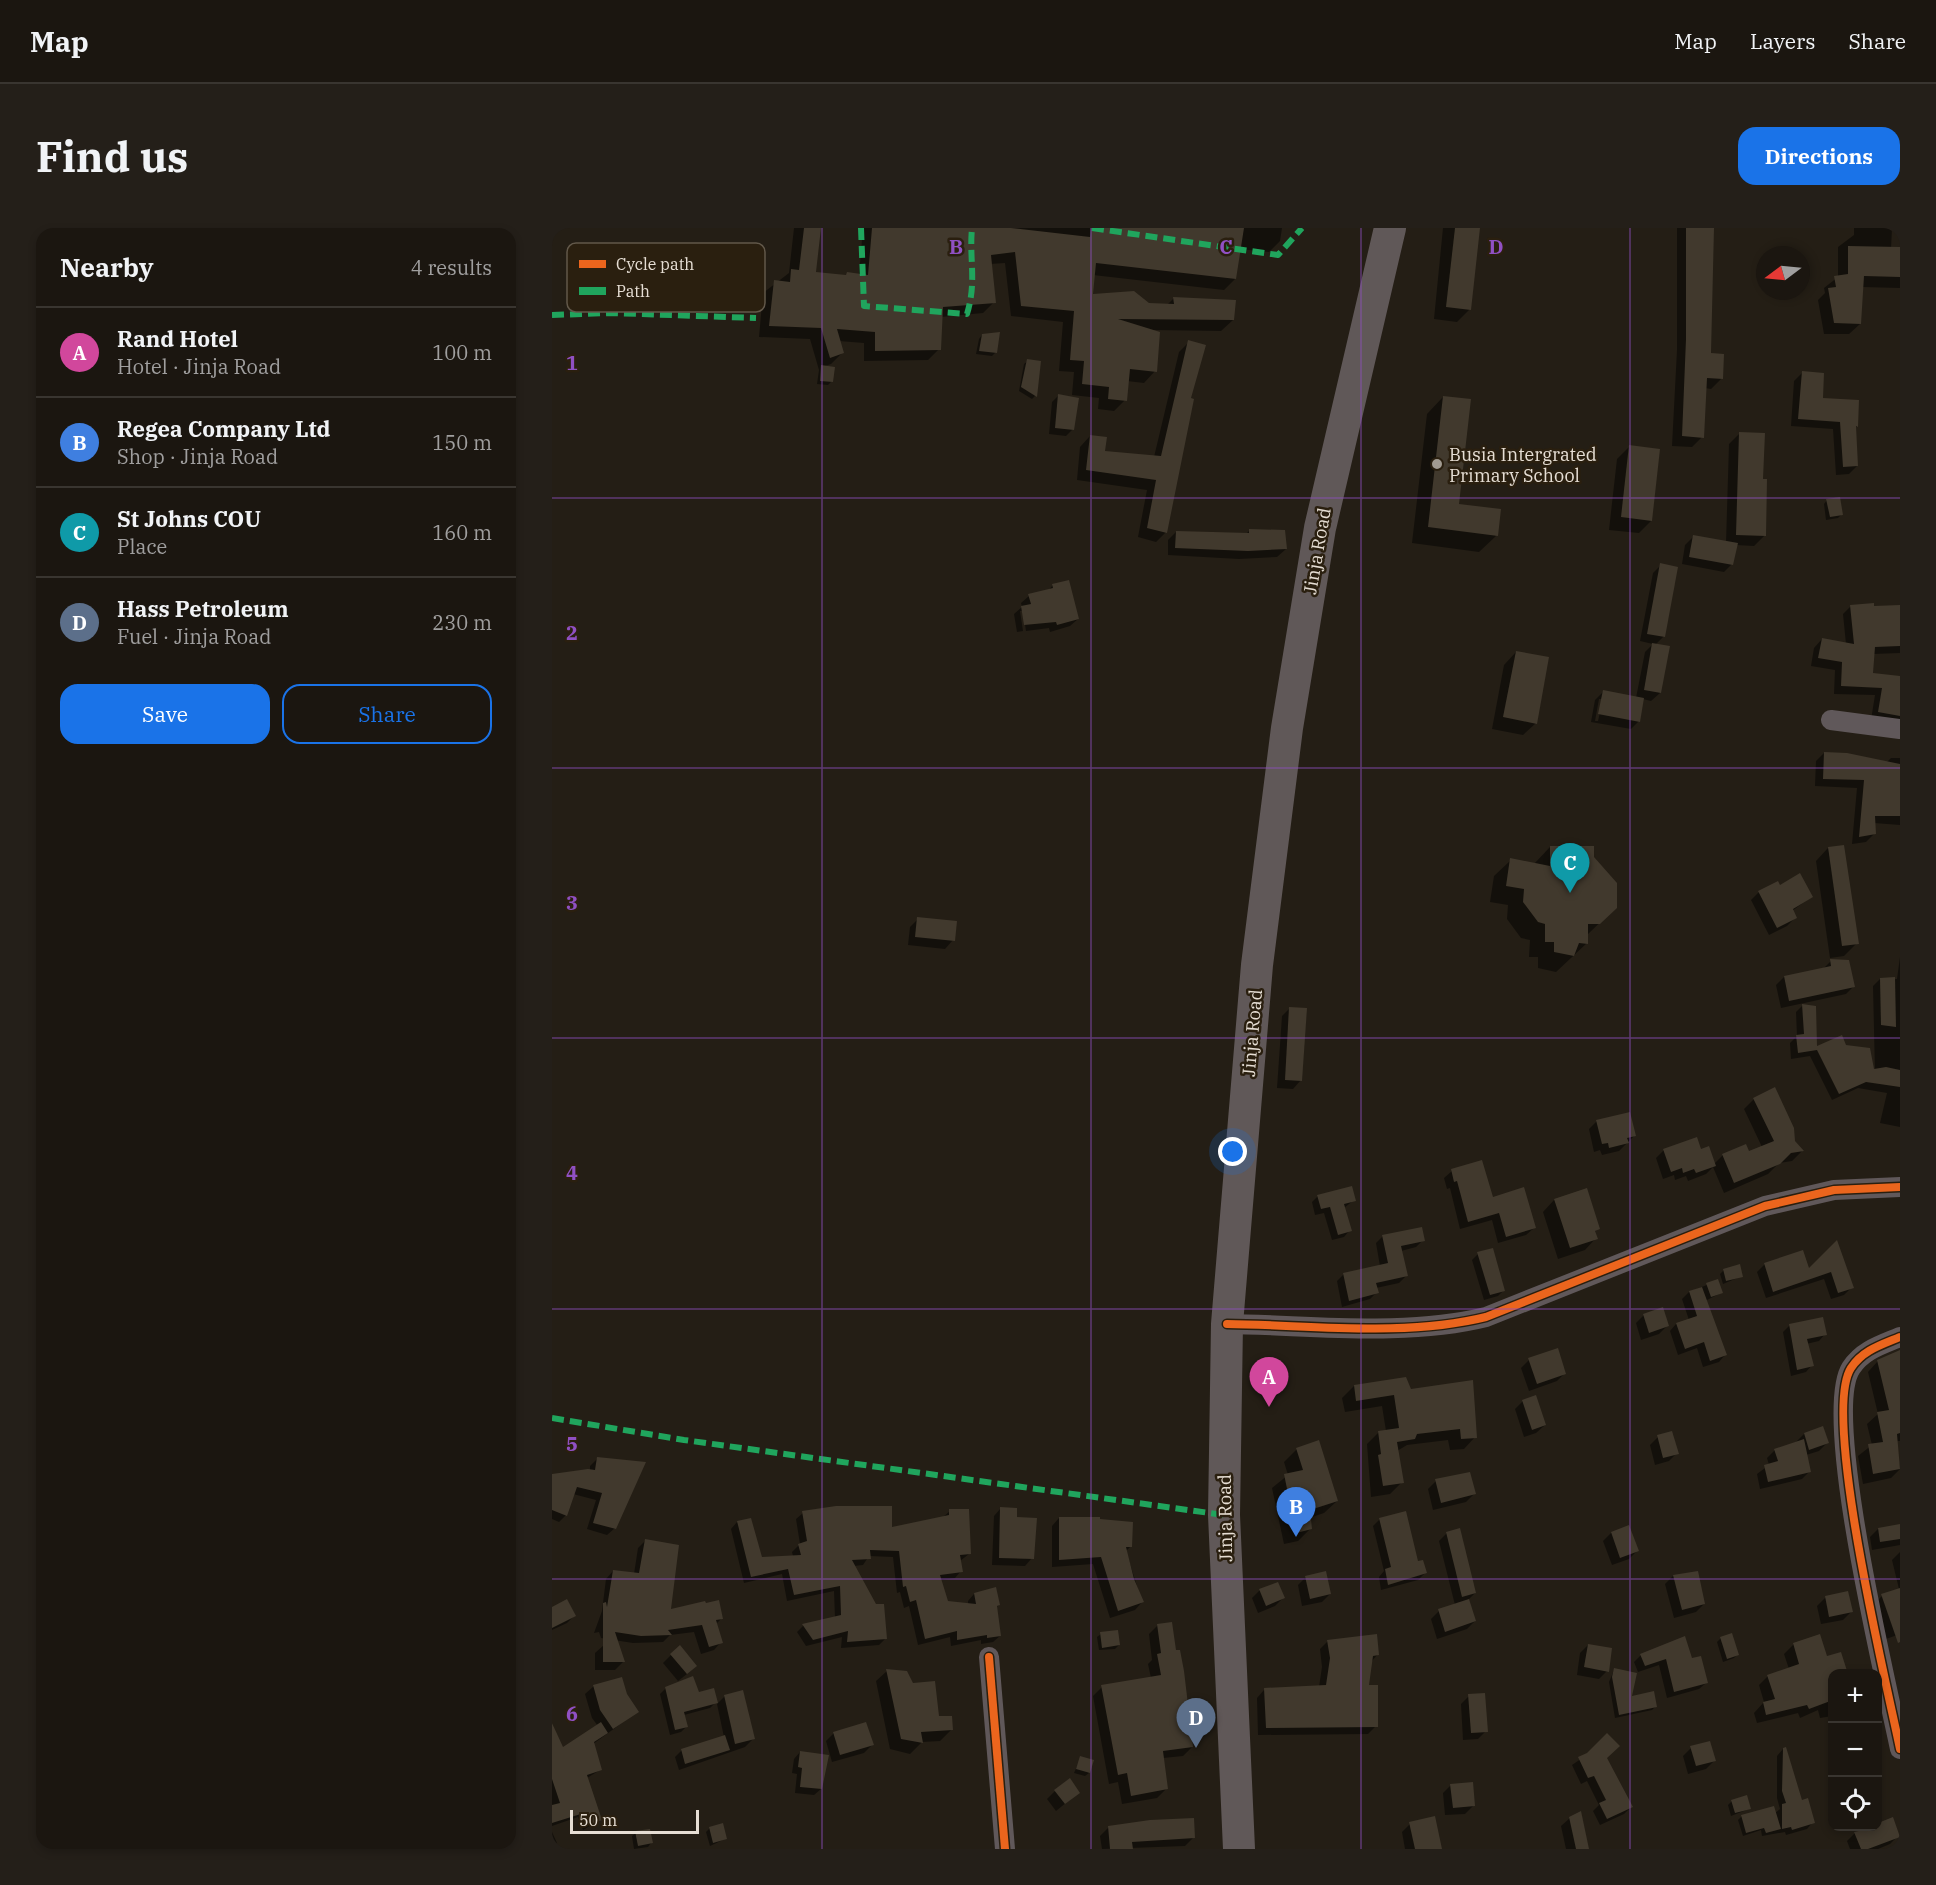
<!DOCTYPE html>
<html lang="en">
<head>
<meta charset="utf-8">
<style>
  :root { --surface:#1b1610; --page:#241f19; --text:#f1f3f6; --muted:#a09f9f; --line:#393530; --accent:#1a73e8 }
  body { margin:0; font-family:"IBM Plex Serif",serif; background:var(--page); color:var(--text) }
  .controls { position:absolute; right:18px; bottom:18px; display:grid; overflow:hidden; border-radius:12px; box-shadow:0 3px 9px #0003 }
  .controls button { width:54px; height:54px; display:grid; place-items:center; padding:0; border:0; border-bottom:2px solid var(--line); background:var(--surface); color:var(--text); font:30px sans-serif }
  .compass { position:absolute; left:1204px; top:18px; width:54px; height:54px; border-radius:50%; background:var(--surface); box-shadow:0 3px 9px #0003; rotate:254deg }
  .scale { position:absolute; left:18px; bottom:15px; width:129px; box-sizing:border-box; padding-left:6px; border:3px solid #e6ded4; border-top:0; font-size:16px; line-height:21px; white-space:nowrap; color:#e6ded4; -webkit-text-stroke:4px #2a1f0f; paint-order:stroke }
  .you { position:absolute; left:681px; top:924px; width:21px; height:21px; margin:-15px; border:4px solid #fff; border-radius:50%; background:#1a73e8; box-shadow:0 0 0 9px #1a73e833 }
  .badge { display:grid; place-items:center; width:39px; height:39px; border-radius:50%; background:var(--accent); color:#fff; font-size:20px; font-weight:700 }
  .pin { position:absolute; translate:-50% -50px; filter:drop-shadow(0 2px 3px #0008) }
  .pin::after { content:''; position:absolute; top:32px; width:21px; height:18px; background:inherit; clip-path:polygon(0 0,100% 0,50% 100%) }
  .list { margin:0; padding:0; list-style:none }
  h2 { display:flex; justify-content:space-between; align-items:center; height:78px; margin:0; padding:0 24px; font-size:26px }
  h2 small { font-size:20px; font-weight:400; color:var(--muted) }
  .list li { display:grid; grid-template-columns:39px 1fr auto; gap:18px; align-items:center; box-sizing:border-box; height:90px; padding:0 24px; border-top:2px solid var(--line) }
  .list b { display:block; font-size:22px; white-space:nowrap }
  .list p { margin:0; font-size:20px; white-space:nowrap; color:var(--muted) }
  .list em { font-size:20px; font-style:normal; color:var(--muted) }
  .actions { display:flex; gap:12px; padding:18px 24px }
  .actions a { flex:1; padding:14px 0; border:2px solid var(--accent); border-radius:18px; text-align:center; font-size:21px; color:var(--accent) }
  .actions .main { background:var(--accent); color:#fff }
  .icon { flex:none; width:33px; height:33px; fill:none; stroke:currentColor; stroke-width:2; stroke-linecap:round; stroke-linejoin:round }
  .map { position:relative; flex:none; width:1348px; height:1621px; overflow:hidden; border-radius:18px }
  header { display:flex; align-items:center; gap:36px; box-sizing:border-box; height:84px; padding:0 30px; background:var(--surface); border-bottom:2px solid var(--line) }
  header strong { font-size:28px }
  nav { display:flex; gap:33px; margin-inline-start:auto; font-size:21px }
  .intro { display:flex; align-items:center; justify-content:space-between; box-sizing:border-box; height:144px; padding:0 36px }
  h1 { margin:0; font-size:42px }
  .button { padding:15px 27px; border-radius:18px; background:var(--accent); color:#fff; font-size:21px; font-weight:700 }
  main { display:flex; gap:36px; padding:0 36px }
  aside { flex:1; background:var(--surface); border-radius:18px; box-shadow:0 3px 9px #0003 }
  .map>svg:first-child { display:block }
</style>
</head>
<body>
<header>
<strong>Map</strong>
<nav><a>Map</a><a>Layers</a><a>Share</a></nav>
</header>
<div class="intro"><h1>Find us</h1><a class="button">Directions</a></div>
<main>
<aside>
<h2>Nearby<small>4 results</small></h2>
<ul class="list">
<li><span class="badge" style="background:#d1479c">A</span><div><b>Rand Hotel</b><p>Hotel · Jinja Road</p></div><em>100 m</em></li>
<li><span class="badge" style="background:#3f7fe0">B</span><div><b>Regea Company Ltd</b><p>Shop · Jinja Road</p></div><em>150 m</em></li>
<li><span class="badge" style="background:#0f9aa8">C</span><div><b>St Johns COU</b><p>Place</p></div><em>160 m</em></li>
<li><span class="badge" style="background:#5c6f8a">D</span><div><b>Hass Petroleum</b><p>Fuel · Jinja Road</p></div><em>230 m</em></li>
</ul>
<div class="actions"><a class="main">Save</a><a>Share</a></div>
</aside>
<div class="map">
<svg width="1348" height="1621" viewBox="0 0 1348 1621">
  <rect width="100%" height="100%" fill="#241e15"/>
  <!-- shadow -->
  <g fill="#0007" fill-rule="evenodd">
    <path d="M242,0H267L262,45L293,49L307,47L311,0H730L728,13L717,24L687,21L683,51L672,62L541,47L539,68L597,77H615L622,70L681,92L669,103L600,102L603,143L592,155L575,153L573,172L562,183L546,181L547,170L520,167L522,144L507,143L511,94L459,88L453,35L438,36L442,74L431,85L389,89L387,121L376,132L312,133V115L287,113L290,125L279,136L270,139L280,153L276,157L265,156L267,142L258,111L207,109L211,65L237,45Z"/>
    <path d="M891,0H925L917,82L905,94L882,91Z"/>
    <path d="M1125,0H1160L1158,127L1170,150L1159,161L1153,160L1150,209L1140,219L1120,218L1125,122Z"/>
    <path d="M1302,0H1340L1339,21H1348V60L1310,59L1308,96L1297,106H1272L1266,72L1273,65L1272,60L1286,49V19L1302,7Z"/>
    <path d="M430,107L444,124L440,128L424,126L427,111Z"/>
    <path d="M637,114V171L614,304L604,314L586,309L595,262L525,252L528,219L538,208L552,224L602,229L627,124Z"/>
    <path d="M476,133L483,168L480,171L467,163L472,136Z"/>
    <path d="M1250,145L1269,172L1305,198L1303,200L1305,238L1297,246L1284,247L1281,201L1239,198L1242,153Z"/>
    <path d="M506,168L521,201L514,208L497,206L500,174Z"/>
    <path d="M891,169L905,277L944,308L927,324L860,315L875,186Z"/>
    <path d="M1188,205L1209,253L1213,307L1202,318L1184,317L1180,336L1172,344L1130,336L1133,317L1142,308L1174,315L1177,216Z"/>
    <path d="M1077,219L1099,293L1087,305L1057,302L1065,231Z"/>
    <path d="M1275,272L1290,286L1286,290L1274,292L1272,276Z"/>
    <path d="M698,302L734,321L725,329L687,331L616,327V312L624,304L693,307Z"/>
    <path d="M1109,337L1112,408L1103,417L1108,465L1099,473L1091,471L1087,493L1079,501L1039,494L1043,472L1051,464L1084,470L1093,424L1101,416L1088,413L1101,345ZM1047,471H1051L1046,493H1043Z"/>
    <path d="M501,357L526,391L518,398L498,404L497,400L474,403L471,383H468L471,403L465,404L462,386L470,379L469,375L477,368L496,363Z"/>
    <path d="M1299,378H1348V425L1321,426L1320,446L1348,451V496L1319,492L1323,467L1282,466L1283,442L1259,438L1262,420L1270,411L1294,416L1291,386Z"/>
    <path d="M964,424L984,495L971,507L940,501L952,437Z"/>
    <path d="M1272,525L1334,535L1339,530H1348V597L1322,595V606L1314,614L1300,616L1305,560L1263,558L1264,533Z"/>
    <path d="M998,619L1040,630L1063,680L1035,707V715L1004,744L986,740V729H977L978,712L969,710L955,691L956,677L938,674L942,648L959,632L982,636Z"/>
    <path d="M1276,620L1305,715L1292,728L1278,730L1264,633Z"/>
    <path d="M1227,659L1259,669L1240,683L1243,690L1235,698L1217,707L1199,672L1207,664Z"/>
    <path d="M366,691L401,712L393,721L356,717L358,699Z"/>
    <path d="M1348,729V899L1328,895L1335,865L1306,860L1280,872L1258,828L1239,831L1238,815L1245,808L1244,784L1251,777L1264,820L1293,818L1323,845L1321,758L1328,751H1345Z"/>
    <path d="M1279,733L1302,758L1294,766L1229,780L1224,757L1232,749L1271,741Z"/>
    <path d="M738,780L749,852L741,861L725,860L730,788Z"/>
    <path d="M1202,871L1250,923L1240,933L1227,935L1216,946L1172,965L1161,939L1154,946L1136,953L1134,948L1123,952L1122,947L1111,951L1104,930L1112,922L1148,923L1162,936L1171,927L1196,925L1210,919L1192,881Z"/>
    <path d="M1045,893L1082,908L1067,923L1050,927L1048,922L1042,924L1037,901Z"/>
    <path d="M900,943L940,970L982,1000L974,1007L946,1015L940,992L908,1001L898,960L895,961L892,950Z"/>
    <path d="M766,968L802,972L792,980L798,1002L792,1009L780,1012L772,985L763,987L760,974Z"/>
    <path d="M1002,972L1046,1001L1042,1004L1044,1010L1033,1022L1006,1031L991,984Z"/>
    <path d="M831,1008L871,1012L864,1019L849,1023L854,1048L847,1055L824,1060L825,1064L818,1071L790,1079L785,1053L792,1046L828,1038L824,1015Z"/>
    <path d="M1285,1015L1300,1059L1292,1067L1279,1071L1272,1051L1214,1070L1205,1044L1213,1036L1256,1043Z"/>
    <path d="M926,1026L952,1062L946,1068L932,1072L920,1032Z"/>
    <path d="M1172,1042L1190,1048L1171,1056L1168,1046Z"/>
    <path d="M1165,1053L1169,1065L1153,1073L1173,1127L1167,1134L1151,1139L1145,1120L1126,1127L1118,1103L1124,1096L1137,1092L1130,1071L1137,1064Z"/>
    <path d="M1092,1087L1115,1098L1107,1106L1089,1112L1084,1095Z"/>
    <path d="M1238,1097L1273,1106L1267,1113L1254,1116L1260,1137L1254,1144L1239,1148L1231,1104Z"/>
    <path d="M1348,1125V1213H1344L1348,1241L1339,1250L1311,1256L1306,1228L1320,1217L1315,1196L1326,1186L1316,1144L1326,1133Z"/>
    <path d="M977,1132L1013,1145L1005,1153L977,1163L969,1140Z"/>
    <path d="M802,1158L858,1163L923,1209L912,1221L898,1222L896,1212L855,1217L845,1223L850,1254L838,1266L819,1269L815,1216L827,1204L834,1203L830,1178L793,1184L790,1170Z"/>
    <path d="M971,1173L993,1197L984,1205L972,1209L963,1181Z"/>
    <path d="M1270,1200L1275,1215L1267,1223L1254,1227L1258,1243L1250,1251L1208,1261L1205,1246L1217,1237L1215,1230L1223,1222L1244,1214L1252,1206Z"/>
    <path d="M1106,1209L1125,1225L1117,1233L1103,1237L1098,1217Z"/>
    <path d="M745,1221L785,1273L772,1285L757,1290L758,1301L746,1313L732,1316L720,1260L736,1247L732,1234Z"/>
    <path d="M45,1231L63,1300L55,1307L35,1301L44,1272L21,1266L14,1287L7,1294L0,1291V1247L38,1243V1238Z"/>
    <path d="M884,1253L922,1266L914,1274L881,1282L876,1261Z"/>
    <path d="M449,1280L463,1291L480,1330L473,1338L440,1337L442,1288Z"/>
    <path d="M398,1283L417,1326L408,1333L409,1343L403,1350L388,1352L395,1374L416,1377V1373L422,1366L447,1377L443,1380L448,1408L441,1414L429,1416V1412L399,1418L398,1409L366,1417L357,1378L352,1380L348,1364L345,1365L341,1329L317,1328L311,1337L301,1338L333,1411L327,1417L289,1420L290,1409L254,1418L245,1404L251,1398L283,1390L282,1363L235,1373L230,1346L192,1355L179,1301L185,1294L208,1330L241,1328L240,1324L248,1316L244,1291L251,1285L338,1301L390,1290Z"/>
    <path d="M507,1290L579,1318L574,1323L590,1374L583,1382L558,1390L541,1336L500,1339V1298Z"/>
    <path d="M828,1291L873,1345L866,1352L829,1362L827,1349L832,1343L821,1298Z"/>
    <path d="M1348,1297V1317L1320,1322L1318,1309L1326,1301Z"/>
    <path d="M1076,1299L1085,1323L1077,1331L1060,1337L1051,1313L1059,1305Z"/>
    <path d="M895,1305L923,1365L916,1372L923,1393L915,1401L885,1411L879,1391L887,1383L903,1377L887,1313Z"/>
    <path d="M93,1313L117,1383L170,1390L164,1396L169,1414L162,1422L149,1426L142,1404L118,1407L111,1414L81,1415L49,1410L47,1404L42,1405L50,1383L54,1351L61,1343L82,1346L86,1320Z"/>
    <path d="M1348,1324V1406L1334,1411L1322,1376L1330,1368L1347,1361L1340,1332Z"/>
    <path d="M1121,1348L1152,1376L1144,1384L1122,1390L1113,1356Z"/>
    <path d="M754,1349L778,1366L770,1374L750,1378L746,1357Z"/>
    <path d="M708,1362L731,1370L723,1378L706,1385L700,1370Z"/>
    <path d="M1273,1370L1299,1384L1291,1392L1269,1396L1265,1378Z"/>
    <path d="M0,1380L22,1388L15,1395L0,1402Z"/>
    <path d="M606,1397L640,1519L631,1528L611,1530L614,1561L605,1570L570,1576L566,1554L557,1556L541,1468L550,1459L599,1450L596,1436L600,1432L597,1406Z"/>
    <path d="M549,1406L567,1417L563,1421L547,1422L545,1409Z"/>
    <path d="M1169,1410L1185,1427L1182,1430L1171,1434L1165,1414Z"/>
    <path d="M776,1413L826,1426L819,1434L815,1458L824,1498L816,1506L706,1507L705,1470L712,1462L767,1459L770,1439L768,1421Z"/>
    <path d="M1242,1416L1280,1446V1488L1268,1490L1266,1482L1248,1490L1246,1485L1205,1495L1202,1485L1212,1474L1207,1457L1216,1448L1237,1441L1232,1426Z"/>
    <path d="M52,1417L71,1434L63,1442H43V1425Z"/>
    <path d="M1036,1417L1055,1443L1047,1451L1025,1447L1028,1425Z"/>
    <path d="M119,1427L135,1446L126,1453L111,1435Z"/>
    <path d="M1089,1427L1139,1432L1154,1455L1147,1461L1115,1470L1107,1437L1086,1444L1082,1434Z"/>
    <path d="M1062,1442L1078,1470L1104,1478L1100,1482L1063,1490L1057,1454Z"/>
    <path d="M335,1443L360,1457L386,1490L399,1502L388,1513L370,1514L358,1526L338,1521L324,1453Z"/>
    <path d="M42,1458L74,1467L85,1484L41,1516L48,1542L35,1550L48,1592L31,1602L26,1589L0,1598V1495L10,1521L46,1498L40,1490L33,1466Z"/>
    <path d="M114,1460L146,1466L164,1474L158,1480L132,1487L135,1498L129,1504L118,1507L108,1466Z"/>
    <path d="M173,1468L201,1511L193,1519L127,1542L123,1529L130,1522L172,1509L165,1476Z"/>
    <path d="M917,1468L934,1503L926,1511L911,1512L909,1476Z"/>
    <path d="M282,1505L320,1517L312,1525L280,1534L274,1513Z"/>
    <path d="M1139,1520L1162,1533L1154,1541L1136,1546L1131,1528Z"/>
    <path d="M1231,1521L1249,1574L1261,1594L1255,1601L1234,1607L1233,1604L1210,1608L1209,1602L1191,1608L1186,1592L1190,1588L1222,1586L1228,1581L1225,1570V1528Z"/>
    <path d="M248,1524L269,1561L262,1567L243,1565L245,1546L240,1545L242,1531Z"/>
    <path d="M1036,1526L1053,1530L1079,1579L1072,1586L1048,1597L1041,1583L1047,1577L1035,1553L1029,1556L1020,1537Z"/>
    <path d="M529,1530L537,1545L533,1548L522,1545Z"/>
    <path d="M899,1557L921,1578L913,1586L893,1587L891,1565Z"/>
    <path d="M503,1563L526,1565L504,1583L495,1571Z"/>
    <path d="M1180,1573L1197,1581L1179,1588L1176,1577Z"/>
    <path d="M1018,1590L1036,1621H1014L1009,1598Z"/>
    <path d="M1340,1591L1346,1608L1338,1616L1326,1621H1298L1295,1613L1303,1605Z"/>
    <path d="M858,1596L888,1621H853L850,1604Z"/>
    <path d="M158,1600L173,1611L158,1618L154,1604Z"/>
    <path d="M556,1600L642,1609L633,1618L550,1621L548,1608Z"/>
    <path d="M0,1604L5,1615L0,1620Z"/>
    <path d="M84,1605L99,1615L96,1619L82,1621L80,1608Z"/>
  </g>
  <!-- building -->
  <g fill="#41392d">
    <path d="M252,0H269L264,44L294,47L295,44L316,47L320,0H459L538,9L539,0H692L684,51L544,35L541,66L582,63L597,75L622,76L621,69L684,72L682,92L566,91L608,104L605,144L578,141L575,173L556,171L557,159L530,156L532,133L518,132L522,83L469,78L463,24L439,27L444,75L391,79L389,122L323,123V104L285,101L292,125L278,130L269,100L217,98L222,52L238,54L239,41L247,42Z"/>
    <path d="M903,0H928L919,82L894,79Z"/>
    <path d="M1134,0H1162L1159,125L1172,126L1171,151L1155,150L1152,210L1130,208L1134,111Z"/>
    <path d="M1296,18L1348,19V49L1312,48L1309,96L1282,95L1276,60L1284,59L1282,48L1296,46Z"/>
    <path d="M448,104L445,125L427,123L430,106Z"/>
    <path d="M636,112L654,117L639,170L642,171L615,305L595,300L604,252L534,242L538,207L555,209L553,223L609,228Z"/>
    <path d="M475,131L489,133L485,169L469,159Z"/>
    <path d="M269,137L283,139L281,154L268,153Z"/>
    <path d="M1250,143L1272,145L1271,170L1307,172L1306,199L1304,198L1306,238L1291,239L1288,194L1246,191Z"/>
    <path d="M506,166L527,170L522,202L503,200Z"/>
    <path d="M891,168L919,171L907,276L949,281L946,308L876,299Z"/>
    <path d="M1187,204L1213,205L1211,251H1215L1214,308L1184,307Z"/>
    <path d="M1077,217L1108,221L1100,293L1069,289Z"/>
    <path d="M1288,269L1291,287L1278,289L1274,271Z"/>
    <path d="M697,301L733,302L735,321L696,323L623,320L624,303L697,305Z"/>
    <path d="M1141,307L1186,315L1181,337L1137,329Z"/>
    <path d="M1108,335L1126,339L1113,409L1095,406Z"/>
    <path d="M517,352L527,391L505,397L504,394L472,397L469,378L479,376L476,366L501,360L500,356Z"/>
    <path d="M1322,375V378L1348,377V418L1323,419L1321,445L1348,448V488L1326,484L1330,460L1289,458L1290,434L1266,430L1270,410L1302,416L1298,377Z"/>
    <path d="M1100,415L1118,418L1109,465L1092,462Z"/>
    <path d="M964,423L997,429L985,496L951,489Z"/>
    <path d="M1051,462L1092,470L1088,494L1046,486Z"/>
    <path d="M1272,524L1295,525L1348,536V588H1323L1324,606L1307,609L1312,552L1271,551Z"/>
    <path d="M1292,617L1307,716L1290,718L1276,619Z"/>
    <path d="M998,618H1042V629L1065,655V680L1048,696H1036V716L1027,715L1022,728L1002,724V714H993V696L986,694L971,674L972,661L954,658L958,630L998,638Z"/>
    <path d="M1248,645L1261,669L1241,681L1245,690L1225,700L1206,663L1226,653L1228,657Z"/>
    <path d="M365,689L405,693L403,713L363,709Z"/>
    <path d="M1278,731L1297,732L1303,759L1237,773L1232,748L1279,738Z"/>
    <path d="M1343,749L1344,799L1329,797L1328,750Z"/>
    <path d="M1250,776L1264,778L1265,818L1290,807L1294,817L1318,820L1322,841L1334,839L1348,842V859L1314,854L1287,866L1265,822L1246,825L1244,807L1252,806Z"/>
    <path d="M737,779L755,780L750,853L733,852Z"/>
    <path d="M1223,859L1242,900L1243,913L1252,923L1239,925L1228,936L1182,955L1170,926L1194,916L1197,923L1222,913L1201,870Z"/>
    <path d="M1078,884L1084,908L1075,910L1077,915L1057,920L1056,915L1050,916L1044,892Z"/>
    <path d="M1145,909L1149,921L1157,918L1164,938L1144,945L1142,941L1131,945L1130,940L1119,944L1111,921Z"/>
    <path d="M930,932L941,969L972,959L984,1000L954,1009L947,985L916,994L905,953L902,954L899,941Z"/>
    <path d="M800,958L804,973L792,976L800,1003L786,1007L778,979L769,981L765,967Z"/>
    <path d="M1035,960L1048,1001L1043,1003L1046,1011L1018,1020L1002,971Z"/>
    <path d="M870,999L873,1013L849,1018L856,1048L824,1055L827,1065L797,1073L791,1045L836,1035L830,1007Z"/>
    <path d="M1285,1012L1302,1060L1286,1065L1279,1044L1221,1064L1212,1035L1251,1022L1257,1040Z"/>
    <path d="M941,1020L953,1063L938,1067L925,1024Z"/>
    <path d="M1188,1036L1191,1049L1174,1053L1171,1041Z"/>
    <path d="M1166,1051L1171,1065L1159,1069L1154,1055Z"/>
    <path d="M1150,1059L1175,1127L1158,1133L1152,1114L1133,1121L1124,1095L1145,1088L1137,1063Z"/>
    <path d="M1111,1079L1117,1098L1097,1105L1091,1086Z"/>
    <path d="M1271,1089L1275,1107L1255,1111L1262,1138L1245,1142L1237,1096Z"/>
    <path d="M1006,1120L1014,1146L985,1156L976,1130Z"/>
    <path d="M1348,1122V1205L1345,1206L1348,1241L1321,1246L1316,1216L1331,1214L1325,1184L1337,1182L1325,1132Z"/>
    <path d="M854,1149L859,1161L921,1152L925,1210L909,1211L908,1201L865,1206L863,1211L845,1214L852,1255L831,1258L826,1227L829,1226L826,1203L847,1200L842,1167L804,1173L802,1157Z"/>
    <path d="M984,1167L994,1197L980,1202L970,1172Z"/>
    <path d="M1271,1198L1277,1215L1257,1222L1252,1205Z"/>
    <path d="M1120,1203L1127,1226L1111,1230L1105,1207Z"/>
    <path d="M1252,1211L1259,1244L1216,1254L1212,1237L1226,1233L1222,1221Z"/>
    <path d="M767,1212L786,1273L758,1282L760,1301L744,1305L732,1246L751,1242L744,1220Z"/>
    <path d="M45,1229L94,1234L64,1301L41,1295L50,1265L25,1259L15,1288L0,1282V1246L36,1241L43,1242Z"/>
    <path d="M918,1244L924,1266L889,1275L883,1251Z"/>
    <path d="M284,1278H340V1299L397,1287V1281H417L419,1326L408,1327L411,1344L388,1347L396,1373L424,1376L422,1365L444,1359L448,1377L445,1378L449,1408L435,1410V1407L405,1412V1403L373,1411L364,1372L358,1374L354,1358L351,1359L347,1323L318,1322L319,1331L300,1332L324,1376H332L335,1411L295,1414L296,1403L261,1412L250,1396L289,1387L288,1358L242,1367L236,1341L199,1349L185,1293L199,1290L210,1329L249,1327L246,1316L255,1313L250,1283Z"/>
    <path d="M448,1279L465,1280V1289L485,1290L482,1331L447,1330Z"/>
    <path d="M854,1283L866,1333L871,1332L875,1345L836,1357L833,1341L839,1339L827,1290Z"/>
    <path d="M507,1289H548V1291L581,1294L580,1319H574L582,1351L592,1374L566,1383L549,1329L507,1332Z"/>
    <path d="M1348,1296V1311L1328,1314L1326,1300Z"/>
    <path d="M1077,1297L1087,1323L1068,1330L1059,1304Z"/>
    <path d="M908,1300L924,1365L910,1369L894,1304Z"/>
    <path d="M93,1311L127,1317L119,1381L153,1373L154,1375L167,1372L171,1391L164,1392L171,1415L157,1419L150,1397L116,1402L120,1407L89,1408L63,1404L73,1434H51V1375L54,1374L55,1379L61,1342L87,1345Z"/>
    <path d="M774,1343L779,1366L758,1371L753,1348Z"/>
    <path d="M1146,1343L1153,1376L1130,1382L1121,1347Z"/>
    <path d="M726,1354L733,1370L714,1378L707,1361Z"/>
    <path d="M1348,1360V1414L1346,1415L1329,1366Z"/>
    <path d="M1296,1363L1301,1384L1277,1389L1273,1368Z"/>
    <path d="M15,1371L24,1388L0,1400V1379Z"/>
    <path d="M917,1371L924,1393L893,1404L886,1381Z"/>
    <path d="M620,1394L624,1422H628L632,1443L641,1519L611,1523L616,1561L579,1568L575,1545L566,1547L549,1457L609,1447L605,1426L609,1425L605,1396Z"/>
    <path d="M566,1402L568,1417L550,1420L548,1404Z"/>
    <path d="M1180,1405L1187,1427L1175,1431L1168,1409Z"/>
    <path d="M825,1406L827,1427L821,1428L817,1457H826V1499L714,1500L712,1460L774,1457L778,1430L775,1412Z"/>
    <path d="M1268,1406L1275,1428L1289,1424L1296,1446H1281V1472L1257,1481L1255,1477L1214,1487L1211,1474L1223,1471L1215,1447L1247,1436L1241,1415Z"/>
    <path d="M1133,1408L1140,1430L1149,1428L1156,1455L1122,1464L1114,1431L1093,1438L1088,1426Z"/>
    <path d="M1036,1416L1060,1420L1057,1444L1032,1439Z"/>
    <path d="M128,1417L145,1438L135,1446L118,1426Z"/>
    <path d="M1062,1440L1085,1445L1080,1468L1102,1463L1105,1479L1067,1487L1060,1449Z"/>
    <path d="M334,1441L355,1443L361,1455L383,1453L387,1488H400L401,1502L369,1504L371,1515L349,1511Z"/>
    <path d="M141,1448L147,1464L162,1460L166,1475L132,1484L136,1499L123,1502L113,1459Z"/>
    <path d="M70,1449L75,1466L87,1484L61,1501L48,1482L41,1457Z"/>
    <path d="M191,1462L203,1511L183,1516L172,1467Z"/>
    <path d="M933,1465L936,1504L919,1505L916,1466Z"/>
    <path d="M49,1494L56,1505L42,1514L50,1542L35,1547L50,1592L37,1597L32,1585L0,1595V1577L8,1575L0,1551V1495L11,1519Z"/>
    <path d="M314,1494L322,1517L288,1527L281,1504Z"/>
    <path d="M1055,1505L1068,1518L1055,1530L1081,1579L1055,1591L1047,1575L1054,1572L1042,1548L1036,1550L1026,1529L1035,1525Z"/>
    <path d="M173,1507L178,1522L133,1536L129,1521Z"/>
    <path d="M1158,1513L1164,1533L1144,1538L1138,1518Z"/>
    <path d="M1234,1519L1250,1572L1256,1570L1263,1595L1240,1602L1239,1599L1230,1601V1576L1234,1575L1230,1563L1231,1520Z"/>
    <path d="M248,1523L277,1527L270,1561L248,1559L250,1540L246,1539Z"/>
    <path d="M528,1528L542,1532L538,1545L524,1541Z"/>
    <path d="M518,1550L528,1565L513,1576L502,1562Z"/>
    <path d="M921,1554L923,1578L901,1580L898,1556Z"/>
    <path d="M1195,1567L1199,1581L1183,1585L1179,1572Z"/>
    <path d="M1222,1578L1229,1601L1214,1605L1212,1600L1194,1605L1189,1587Z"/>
    <path d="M1029,1583L1037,1621H1024L1017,1589Z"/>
    <path d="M883,1588L890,1621H863L857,1594Z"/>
    <path d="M1341,1589L1348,1609L1316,1621H1309L1302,1604L1326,1599V1595Z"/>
    <path d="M642,1590L643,1610L580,1614L581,1621H558L556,1598L598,1592Z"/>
    <path d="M171,1595L175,1611L161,1615L157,1599Z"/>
    <path d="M98,1601L101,1615L86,1618L83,1603Z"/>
  </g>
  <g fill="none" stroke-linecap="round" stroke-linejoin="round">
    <!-- minor -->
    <g stroke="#60585a" stroke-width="20">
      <path d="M1279,492L1348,501"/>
      <path d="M675,1096C759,1097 853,1109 934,1089L1213,978L1282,962L1348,959"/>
      <path d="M1348,1109C1329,1117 1311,1122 1299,1140C1269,1186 1335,1457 1348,1521"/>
      <path d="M437,1429L453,1621"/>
    </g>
    <!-- primary -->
    <path stroke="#605858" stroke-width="32" d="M687,1621L672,1287L675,1096L705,737L735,500L768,300L838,0"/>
    <!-- quiet -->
    <g stroke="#20a55d" stroke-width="6" stroke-dasharray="12 6" stroke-linecap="butt">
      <path d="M309,0L312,78L415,86C425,53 417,32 420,0"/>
      <path d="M540,0L726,27L750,0"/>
      <path d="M0,87L59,85L204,90"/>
      <path d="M0,1190L132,1212L672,1287"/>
    </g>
    <!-- cycleway casing -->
    <g stroke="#2a1f0f" stroke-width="11">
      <g id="cycleway">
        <path d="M675,1096C759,1097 853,1109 934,1089L1213,978L1282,962L1348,959"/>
        <path d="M1348,1109C1329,1117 1311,1122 1299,1140C1269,1186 1335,1457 1348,1521"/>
        <path d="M437,1429L453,1621"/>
      </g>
    </g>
    <!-- cycleway -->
    <use href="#cycleway" stroke="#eb651d" stroke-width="8"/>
  </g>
  <!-- grid -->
  <path fill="none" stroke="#9050c3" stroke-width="1.5" stroke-opacity="0.55" d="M270,0V1621M539,0V1621M809,0V1621M1078,0V1621M0,270H1348M0,540H1348M0,810H1348M0,1081H1348M0,1351H1348"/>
  <!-- markers -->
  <circle fill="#a29b91" stroke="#2a1f0f" stroke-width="2" cx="885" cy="236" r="6"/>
  <g text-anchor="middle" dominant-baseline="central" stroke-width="5" stroke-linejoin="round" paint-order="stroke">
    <!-- poi labels -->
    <g font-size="18" fill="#e6ded4" stroke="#2a1f0f" text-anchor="start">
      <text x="897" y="226">Busia Intergrated<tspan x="897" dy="21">Primary School</tspan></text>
    </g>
    <!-- street labels -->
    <g font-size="18" fill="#e6ded4" stroke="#2a1f0f">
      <text transform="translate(765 323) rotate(-80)">Jinja Road</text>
      <text transform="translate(700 805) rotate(-85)">Jinja Road</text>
      <text transform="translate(673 1290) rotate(-91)">Jinja Road</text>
    </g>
  </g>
  <!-- legend -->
  <rect x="15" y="15" width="198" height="69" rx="9" fill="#2a1f0f" stroke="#62584a" stroke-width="1.5"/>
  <rect x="27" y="32" width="27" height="8" fill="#eb651d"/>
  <rect x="27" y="59" width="27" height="8" fill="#20a55d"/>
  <g font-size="16" fill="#e6ded4">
    <text x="64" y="42">Cycle path</text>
    <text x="64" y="69">Path</text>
  </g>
  <g font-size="20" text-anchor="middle" font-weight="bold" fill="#9050c3" stroke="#2a1f0f" stroke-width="5" stroke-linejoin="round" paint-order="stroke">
    <text x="404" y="26">B</text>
    <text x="674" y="26">C</text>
    <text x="944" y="26">D</text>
    <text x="20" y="142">1</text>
    <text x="20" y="412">2</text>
    <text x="20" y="682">3</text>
    <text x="20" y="952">4</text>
    <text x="20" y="1223">5</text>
    <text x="20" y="1493">6</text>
  </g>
</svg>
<div class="controls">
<button>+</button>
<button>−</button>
<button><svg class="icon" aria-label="locate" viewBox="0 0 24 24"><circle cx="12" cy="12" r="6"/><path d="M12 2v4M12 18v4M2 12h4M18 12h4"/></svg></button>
</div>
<svg class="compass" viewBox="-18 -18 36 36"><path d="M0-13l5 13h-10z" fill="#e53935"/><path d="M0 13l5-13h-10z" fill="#a09f9f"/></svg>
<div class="scale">50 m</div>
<div class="you"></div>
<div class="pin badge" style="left:717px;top:1179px;background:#d1479c">A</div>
<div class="pin badge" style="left:744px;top:1309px;background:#3f7fe0">B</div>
<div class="pin badge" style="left:1018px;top:665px;background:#0f9aa8">C</div>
<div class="pin badge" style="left:644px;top:1520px;background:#5c6f8a">D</div>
</div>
</main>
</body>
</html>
